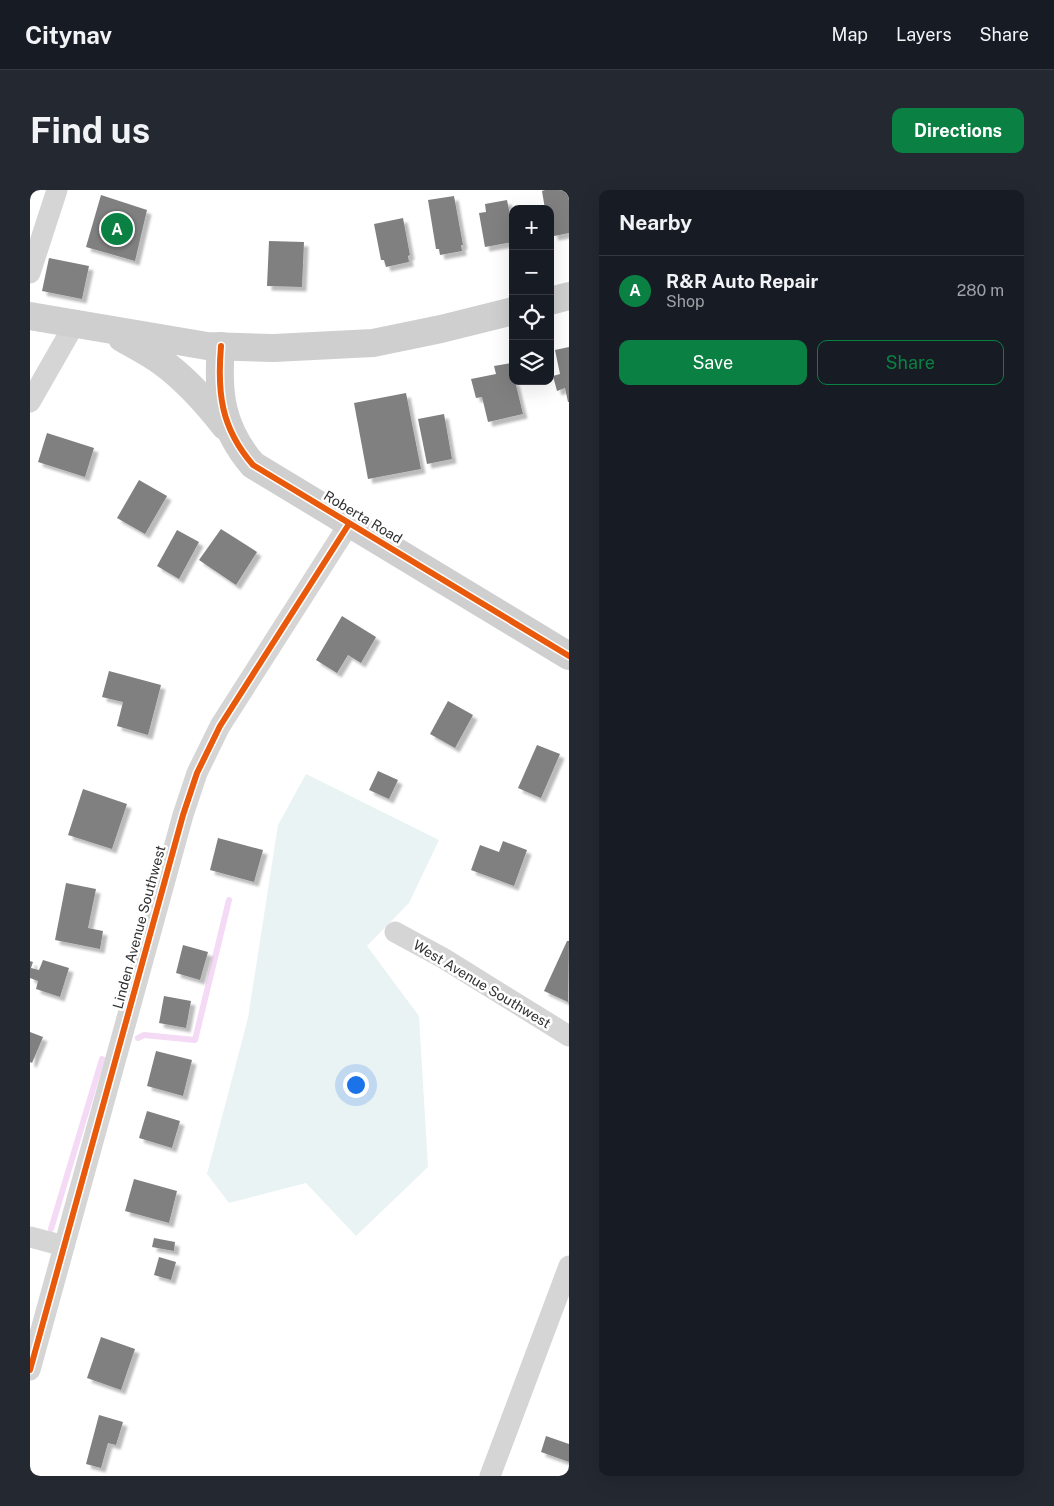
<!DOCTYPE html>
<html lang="en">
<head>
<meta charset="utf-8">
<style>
  :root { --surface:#171b24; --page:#242831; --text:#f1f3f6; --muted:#9ea1a6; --line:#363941; --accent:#0b8043 }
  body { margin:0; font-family:"Public Sans",sans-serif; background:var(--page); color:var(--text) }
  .controls { position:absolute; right:15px; top:15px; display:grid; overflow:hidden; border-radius:10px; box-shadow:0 5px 20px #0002 }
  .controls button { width:45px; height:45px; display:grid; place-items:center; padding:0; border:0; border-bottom:1px solid var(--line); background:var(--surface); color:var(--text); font:25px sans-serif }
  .you { position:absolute; left:325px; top:894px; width:18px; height:18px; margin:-12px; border:4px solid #fff; border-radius:50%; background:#1a73e8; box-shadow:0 0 0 8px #1a73e833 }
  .badge { display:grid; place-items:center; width:32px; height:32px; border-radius:50%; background:var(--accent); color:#fff; font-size:16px; font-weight:700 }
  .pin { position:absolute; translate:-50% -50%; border:2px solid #fff; box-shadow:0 1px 5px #0006 }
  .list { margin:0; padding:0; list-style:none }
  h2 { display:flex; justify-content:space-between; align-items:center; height:65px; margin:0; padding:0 20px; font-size:21px }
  h2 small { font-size:16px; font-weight:400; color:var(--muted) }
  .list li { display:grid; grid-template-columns:32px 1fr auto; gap:15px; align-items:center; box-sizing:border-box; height:70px; padding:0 20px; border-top:1px solid var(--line) }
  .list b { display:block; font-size:19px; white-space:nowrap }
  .list p { margin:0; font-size:16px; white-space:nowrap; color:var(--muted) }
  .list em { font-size:16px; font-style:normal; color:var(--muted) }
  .actions { display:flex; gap:10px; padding:15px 20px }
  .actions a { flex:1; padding:11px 0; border:1px solid var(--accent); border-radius:10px; text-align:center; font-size:18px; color:var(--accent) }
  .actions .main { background:var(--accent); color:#fff }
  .icon { flex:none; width:28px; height:28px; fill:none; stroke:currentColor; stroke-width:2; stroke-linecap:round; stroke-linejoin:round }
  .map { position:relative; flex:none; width:539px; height:1286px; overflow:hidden; border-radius:10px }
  header { display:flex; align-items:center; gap:30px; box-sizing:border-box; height:70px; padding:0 25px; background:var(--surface); border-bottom:1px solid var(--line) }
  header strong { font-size:24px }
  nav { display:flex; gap:28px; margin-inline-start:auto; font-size:18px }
  .intro { display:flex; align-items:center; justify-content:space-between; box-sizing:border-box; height:120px; padding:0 30px }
  h1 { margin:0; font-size:35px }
  .button { padding:12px 22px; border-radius:10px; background:var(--accent); color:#fff; font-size:18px; font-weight:700 }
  main { display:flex; gap:30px; padding:0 30px }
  aside { flex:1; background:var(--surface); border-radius:10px; box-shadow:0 5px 20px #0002 }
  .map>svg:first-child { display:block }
</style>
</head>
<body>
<header>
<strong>Citynav</strong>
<nav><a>Map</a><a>Layers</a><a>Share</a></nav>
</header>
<div class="intro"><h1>Find us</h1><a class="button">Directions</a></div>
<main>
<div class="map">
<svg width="539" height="1286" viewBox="0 0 539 1286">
  <defs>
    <filter id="shadow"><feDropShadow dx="4.5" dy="4.5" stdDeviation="1" flood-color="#0004"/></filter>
  </defs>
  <rect width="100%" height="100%" fill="#fff"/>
  <!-- green -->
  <path fill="#eaf3f3" d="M276,584L409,650L379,713L337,756L389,826L398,977L326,1046L276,993L199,1013L177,984L218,828L248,635Z"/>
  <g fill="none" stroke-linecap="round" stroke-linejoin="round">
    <!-- stream -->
    <g stroke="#f4daf4" stroke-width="6">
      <path d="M108,848L114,845L165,850L199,710"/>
      <path d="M21,1039L72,869"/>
    </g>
  </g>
  <!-- building -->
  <g fill="#808080" filter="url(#shadow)">
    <path d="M515,0H539V43L524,46L520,34V19H515L512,1Z"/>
    <path d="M71,5L117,20L105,71L56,57Z"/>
    <path d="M424,6L433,55H431L432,61L410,65L409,59H406L398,10Z"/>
    <path d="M477,10L483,40V52L455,57L449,23L456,22L455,14Z"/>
    <path d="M373,28L380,65L378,66L379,72L356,77L354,70H351L344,34Z"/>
    <path d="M239,51L274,52L272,97L237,96Z"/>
    <path d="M19,68L59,76L52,109L12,101Z"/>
    <path d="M539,157V212H538L535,198L527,201L523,186L530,184L525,160Z"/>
    <path d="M481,173L483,181V191H485L493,224L458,232L452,207L446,208L441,189L466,184L464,176Z"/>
    <path d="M376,203L391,279L338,289L324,213Z"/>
    <path d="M414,224L422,269L397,274L388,229Z"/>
    <path d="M17,243L64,258L55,287L8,272Z"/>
    <path d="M109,290L137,306L115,344L87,328Z"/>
    <path d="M191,339L227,362L206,395L169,370Z"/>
    <path d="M147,340L169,352L149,389L127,376Z"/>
    <path d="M312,426L346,447L331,473L318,465L307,483L286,470Z"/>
    <path d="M79,481L131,495L118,545L87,536L93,512L72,507Z"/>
    <path d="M418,511L443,525L425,558L400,544Z"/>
    <path d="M507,555L530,564L511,608L488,598Z"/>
    <path d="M348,581L368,590L359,609L339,600Z"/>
    <path d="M53,599L97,614L82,659L38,645Z"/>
    <path d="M188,648L233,660L224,692L180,680Z"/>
    <path d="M473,651L497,660L484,696L441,680L450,655L469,662Z"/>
    <path d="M36,693L66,699L58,738L73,741L70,759L25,750Z"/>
    <path d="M537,751H539L538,812L514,801Z"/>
    <path d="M153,755L178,762L170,790L146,783Z"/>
    <path d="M13,770L39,778L30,807L6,799L8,791L0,788V771L3,772L1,778L9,780Z"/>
    <path d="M134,806L161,811L156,838L129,833Z"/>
    <path d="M0,842L13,847L2,873L0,872Z"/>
    <path d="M126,861L162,870L153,906L117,896Z"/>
    <path d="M117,921L150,931L142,958L109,948Z"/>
    <path d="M104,989L147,1001L139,1033L95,1021Z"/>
    <path d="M124,1048L145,1052L144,1061L122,1057Z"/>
    <path d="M129,1067L146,1072L141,1090L124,1085Z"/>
    <path d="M71,1147L105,1159L91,1200L57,1188Z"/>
    <path d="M69,1225L93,1232L86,1255L78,1253L71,1278L56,1274Z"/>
    <path d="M516,1246L539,1254V1272L511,1262Z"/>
  </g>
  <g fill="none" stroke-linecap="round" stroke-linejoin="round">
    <!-- street -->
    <g stroke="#d5d5d5" stroke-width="21">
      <path d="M0,83L27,0"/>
      <path d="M0,212L44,135"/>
      <path d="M365,742L413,768L539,846"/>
      <path d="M0,1047L34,1056"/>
      <path d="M0,1180L153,625L167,583L190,536L319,334"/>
      <path d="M460,1286L539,1076"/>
    </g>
    <!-- secondary -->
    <g stroke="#cfcfcf" stroke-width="28">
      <path d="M520,111L539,106"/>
      <path d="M0,126L177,156L244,158L343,153L411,139L483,121"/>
      <path d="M92,148C106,156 120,163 132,172C157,190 177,213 195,236"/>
      <path d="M191,156C187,203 191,238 223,275L539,466"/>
    </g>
    <!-- cycleway casing -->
    <g stroke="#fff" stroke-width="9">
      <g id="cycleway">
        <path d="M191,156C187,203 191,238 223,275L539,466"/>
        <path d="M0,1180L153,625L167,583L190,536L319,334"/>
      </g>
    </g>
    <!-- cycleway -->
    <use href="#cycleway" stroke="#e8590c" stroke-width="6"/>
  </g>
  <g text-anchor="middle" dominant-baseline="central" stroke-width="5" stroke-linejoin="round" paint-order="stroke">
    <!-- street labels -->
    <g font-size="14" fill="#313131" stroke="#fff">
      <text transform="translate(333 327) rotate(31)">Roberta Road</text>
      <text transform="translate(109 737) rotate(-75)">Linden Avenue Southwest</text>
      <text transform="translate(452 794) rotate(31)">West Avenue Southwest</text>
    </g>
  </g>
</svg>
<div class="controls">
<button>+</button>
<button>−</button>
<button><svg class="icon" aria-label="locate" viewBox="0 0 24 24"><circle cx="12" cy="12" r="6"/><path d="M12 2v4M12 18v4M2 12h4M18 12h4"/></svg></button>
<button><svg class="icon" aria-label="layers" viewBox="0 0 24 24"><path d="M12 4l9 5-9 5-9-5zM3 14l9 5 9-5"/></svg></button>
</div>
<div class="you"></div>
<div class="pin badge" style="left:87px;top:39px">A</div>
</div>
<aside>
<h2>Nearby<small></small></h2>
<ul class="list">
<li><span class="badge">A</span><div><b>R&amp;R Auto Repair</b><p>Shop</p></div><em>280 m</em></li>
</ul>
<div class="actions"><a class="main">Save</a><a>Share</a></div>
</aside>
</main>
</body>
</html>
